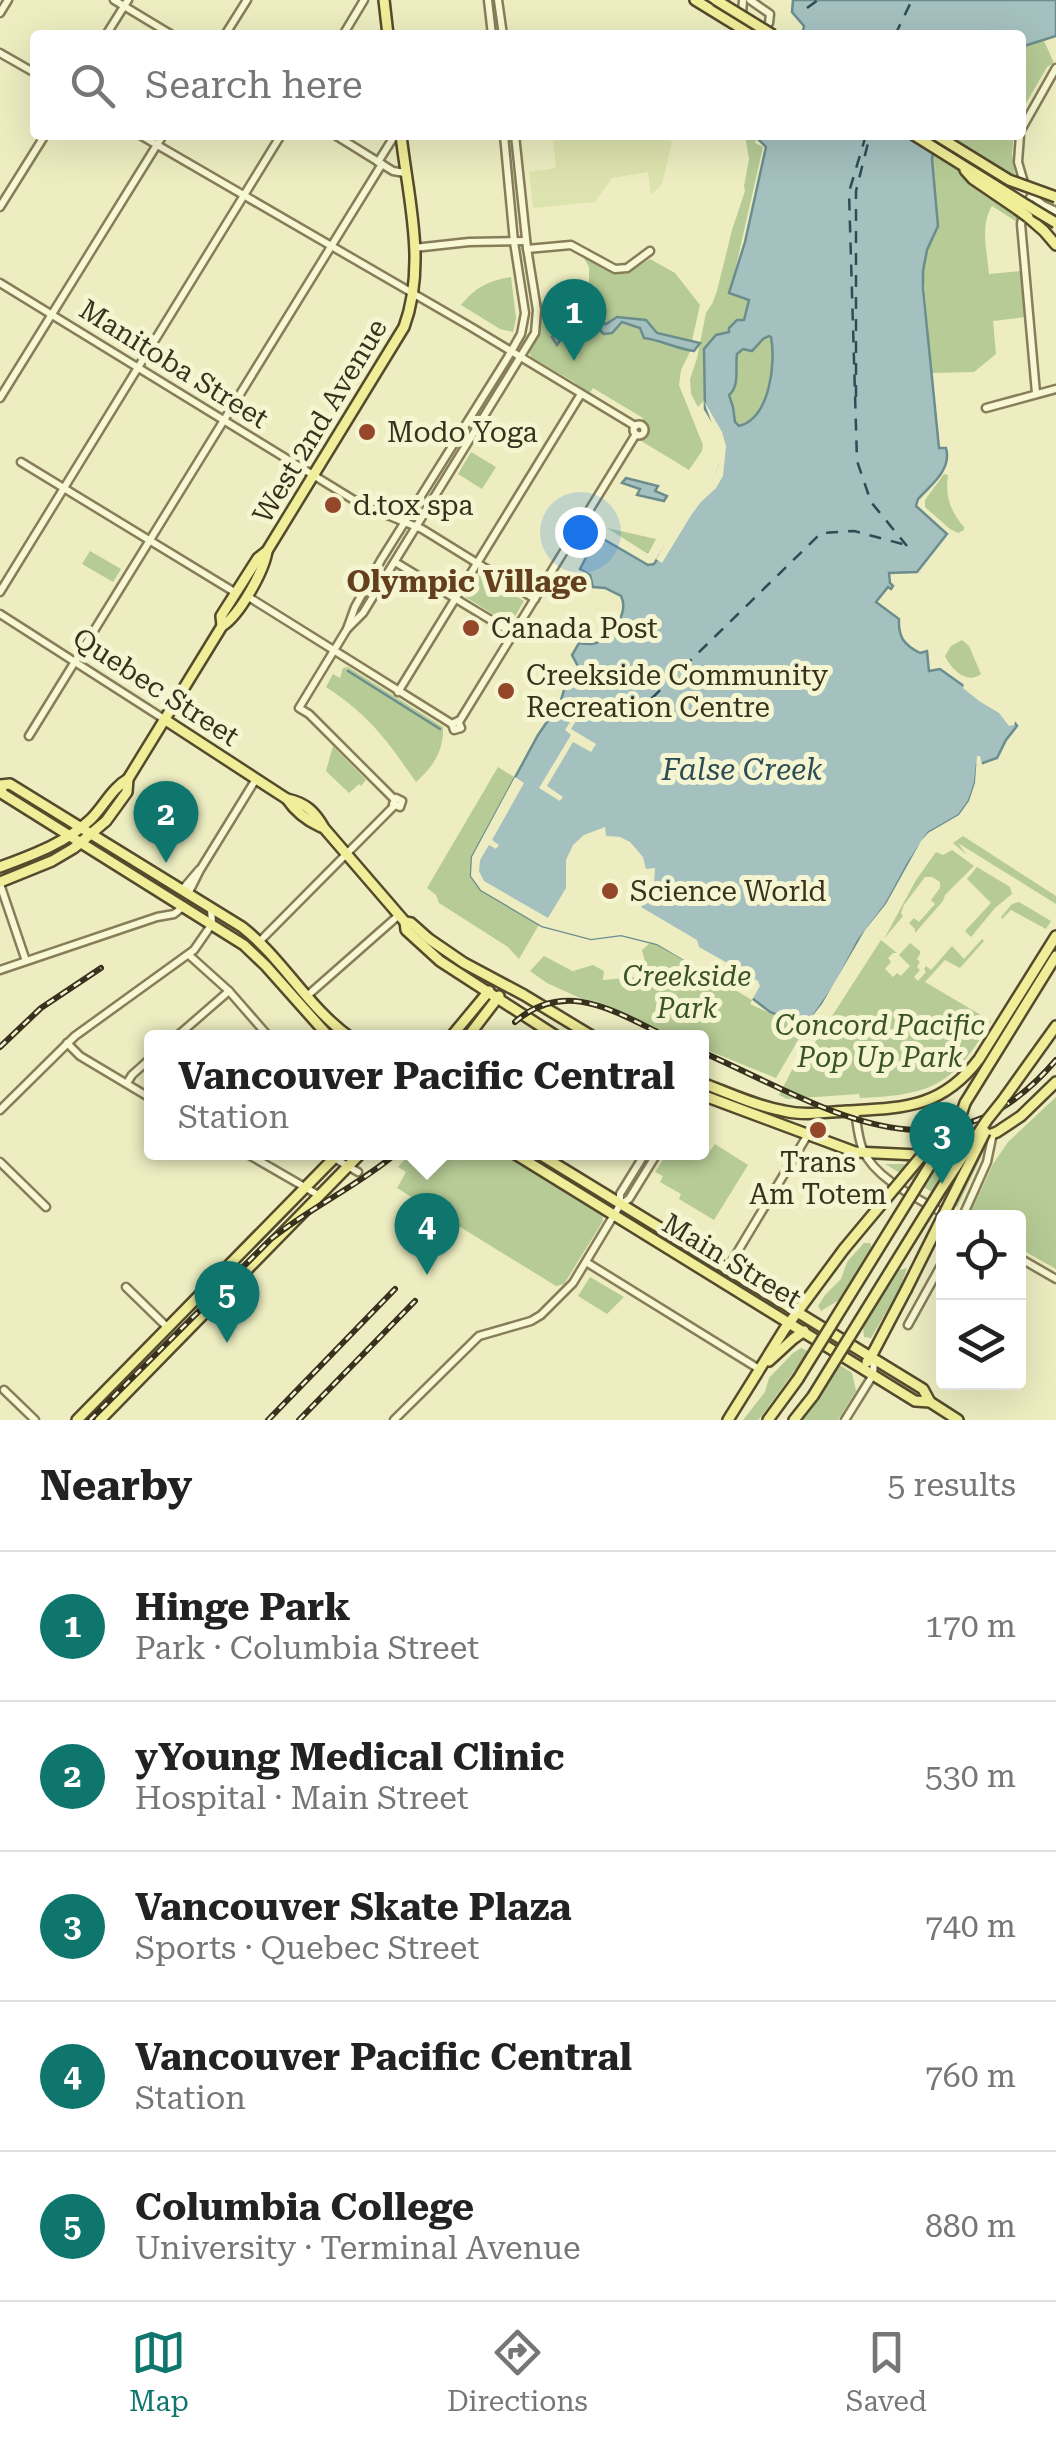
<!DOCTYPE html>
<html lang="en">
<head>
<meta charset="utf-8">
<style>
  :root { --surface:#fff; --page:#f6f6f6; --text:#222; --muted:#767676; --line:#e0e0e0; --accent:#0f766e }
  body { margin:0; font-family:"Roboto Serif",serif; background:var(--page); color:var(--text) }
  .controls { position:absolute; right:30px; bottom:30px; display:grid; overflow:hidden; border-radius:10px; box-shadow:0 10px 40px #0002 }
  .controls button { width:90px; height:90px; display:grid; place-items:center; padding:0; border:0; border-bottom:2px solid var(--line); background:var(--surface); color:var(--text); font:50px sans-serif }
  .you { position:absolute; left:580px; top:532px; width:35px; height:35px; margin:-25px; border:8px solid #fff; border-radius:50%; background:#1a73e8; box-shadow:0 0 0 15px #1a73e833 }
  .badge { display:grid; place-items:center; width:65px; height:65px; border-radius:50%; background:var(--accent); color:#fff; font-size:32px; font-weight:700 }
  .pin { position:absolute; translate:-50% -82px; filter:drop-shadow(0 2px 5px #0008) }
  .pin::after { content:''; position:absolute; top:52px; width:35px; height:30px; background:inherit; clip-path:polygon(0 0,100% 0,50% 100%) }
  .popup { position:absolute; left:144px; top:1030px; width:565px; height:130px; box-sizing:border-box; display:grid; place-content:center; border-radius:10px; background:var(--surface); filter:drop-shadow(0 2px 8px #0005); font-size:32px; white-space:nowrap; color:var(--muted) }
  .popup b { font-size:38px; color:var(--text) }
  .popup::after { content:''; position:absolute; left:50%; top:100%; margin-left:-20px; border:20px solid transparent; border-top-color:var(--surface) }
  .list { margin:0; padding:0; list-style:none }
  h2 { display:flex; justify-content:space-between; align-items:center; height:130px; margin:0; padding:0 40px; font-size:42px }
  h2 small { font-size:32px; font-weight:400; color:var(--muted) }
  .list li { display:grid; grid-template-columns:65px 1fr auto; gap:30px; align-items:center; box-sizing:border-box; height:150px; padding:0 40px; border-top:2px solid var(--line) }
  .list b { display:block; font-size:38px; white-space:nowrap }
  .list p { margin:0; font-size:32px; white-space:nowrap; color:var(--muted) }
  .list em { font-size:32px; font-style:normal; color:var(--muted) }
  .icon { flex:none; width:55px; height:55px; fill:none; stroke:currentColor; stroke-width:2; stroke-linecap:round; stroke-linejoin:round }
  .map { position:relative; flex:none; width:1056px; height:1420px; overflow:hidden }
  .search { position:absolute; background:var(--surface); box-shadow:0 10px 40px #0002; left:30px; right:30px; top:30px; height:110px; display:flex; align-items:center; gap:25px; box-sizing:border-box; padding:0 35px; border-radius:10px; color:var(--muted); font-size:38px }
  .sheet { height:880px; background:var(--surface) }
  nav { display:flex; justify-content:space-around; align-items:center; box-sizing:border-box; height:140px; border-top:2px solid var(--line); background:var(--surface); font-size:28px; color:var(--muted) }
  nav a { display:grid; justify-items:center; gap:5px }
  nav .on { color:var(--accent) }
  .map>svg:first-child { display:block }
</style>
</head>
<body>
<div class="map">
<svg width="1056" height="1420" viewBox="0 0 1056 1420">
  <rect width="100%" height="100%" fill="#ededc1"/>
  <!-- farmland -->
  <path fill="#dde3ae" d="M553,135H665L672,142L662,184L651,195L648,172L612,178L595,202L533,208L529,172L556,168Z"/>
  <!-- green -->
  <g fill="#b6cb95">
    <path d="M1044,41L1054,63L1047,67L1021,112V47Z"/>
    <path d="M745,135H758L755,143L763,147L730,293L749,299L744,320L703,359L706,398L698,407L691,394L690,379L697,358L706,313L712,304L717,291L732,230L745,191L744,186L749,159Z"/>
    <path d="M940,135H1014L1012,154L1018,196L1017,222L992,206C980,225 987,252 989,274L1021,271L1025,317L993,321L996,354L974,372L932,373L923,271L927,250L938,226L932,156Z"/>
    <path d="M580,251L617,273L629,272L650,259L675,273L700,305L689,354L681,370L679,385L703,445L702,451L689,470L638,439L647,431V426L641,422L643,418L593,388L589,394L574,382L531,357L529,352L539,327V302L589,297V267Z"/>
    <path d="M511,277L516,318L513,332L500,329L461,305C475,287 490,280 511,277Z"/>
    <path d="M769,336L772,337C776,364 770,418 739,426L735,422L733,407L729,395L736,384L737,354L743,349H755L763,339Z"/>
    <path d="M471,452L496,467L482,489L458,474Z"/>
    <path d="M944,474L948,475C945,496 950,511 964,527V530L958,533L950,529L925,507V500Z"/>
    <path d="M607,528L656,539L648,554Z"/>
    <path d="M90,551L121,569L113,582L82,564Z"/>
    <path d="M479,573L524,601L510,625L464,596Z"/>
    <path d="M962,640L969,646L981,674C967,685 951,669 945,656L951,646Z"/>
    <path d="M348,667L443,727C444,750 434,766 416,782C386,739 371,717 326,687L333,674L340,678L343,668Z"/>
    <path d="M333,746L366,780L361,786L359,784L349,793L326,771Z"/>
    <path d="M498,767L524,783L544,916L519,959L508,947L439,903L436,895L427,888Z"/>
    <path d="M963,836L1056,896V904L958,843L967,855L953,843Z"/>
    <path d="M952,850L974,866L945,895L943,901L915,933V929L909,923L914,918L919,922L935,904L931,900L940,888V882L932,877H925L904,905L901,913L903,916L884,939L916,880L936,852L943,855Z"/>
    <path d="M977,867L1010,887L1012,894L995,908L971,937L965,931L991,903L967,879Z"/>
    <path d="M1019,902L1051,921L1046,929L1011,910L1002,919L1001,917L1012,904Z"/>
    <path d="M657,937L760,986L750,1004L793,1024L807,1025L776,1078L702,1048V1038L677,1037L598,1002L582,999L547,983L530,971L544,956L578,974L573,971L593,965L604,971L603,980L638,977L646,966L642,950Z"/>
    <path d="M982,939L984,941L960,968L945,960L925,982L991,1021C954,1084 934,1095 860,1098L859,1094L787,1099L779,1095L804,1047L814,1044L881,940L897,953H893L888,958L891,962L885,969L893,977L897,973L901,976L910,966L899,955L910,943L920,951V954L917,959L920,962L917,967L920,970L914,977L918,981L926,972L924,969L926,966L931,970L952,946L964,959Z"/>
    <path d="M1056,1097V1269L1019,1248L1018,1218H969V1216L993,1164L1008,1142Z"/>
    <path d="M715,1144L748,1165L714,1220L679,1199L681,1194L660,1182L663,1176L655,1172L667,1153L702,1152L707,1155Z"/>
    <path d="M985,1149L957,1207L885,1164C919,1164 953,1164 985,1149Z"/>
    <path d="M411,1153H502L602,1214L603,1221L564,1284L556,1286L397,1188L406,1172L398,1167Z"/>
    <path d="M864,1243H870L872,1249L839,1300L821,1311L818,1306L825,1295L841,1279L847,1262Z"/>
    <path d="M907,1268L899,1290L871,1338L864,1337L863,1326L887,1286L899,1270Z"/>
    <path d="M590,1277L624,1297L607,1314L578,1296Z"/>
    <path d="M801,1348L808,1351L803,1359L760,1418L758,1420H743L765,1392L769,1378L793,1353Z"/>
    <path d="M840,1365L852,1373L856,1391L838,1420H801Z"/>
  </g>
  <!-- water -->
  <g fill="#a4c0bf" stroke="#6b8d8e" stroke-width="2.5" fill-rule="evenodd">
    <path d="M793,0H1056V36L1021,47V35H802L804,26L792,12Z"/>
    <path d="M762,135H940L934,146L932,159L938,226L927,250L923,271V288L939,448H946C952,470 931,485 918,499L916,506L947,534L917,572L889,573L890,583L893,586L891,589L888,587L876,602L899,619C898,637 904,645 920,653L927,651L929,671L940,669L1000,712L1011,724L1015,723L1017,726L1006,740L997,758L977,765L975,783L969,801L959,815L928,833L909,862L886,904L858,941L835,985L814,1015L800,1024L770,1012L748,995L657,944L621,935L591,939L542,926L481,890L471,876L472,857L538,735L560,703L564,690L580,670L572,655L579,643C586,644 590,645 596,643C613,637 629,612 621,596L605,588L593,587L590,575L580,569L596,538L600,537L648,565L654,564L692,505L711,489L723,457L717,429L705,409L704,349L716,335L729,332V328L737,320H744L749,300L729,293L745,242L766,147L759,140ZM769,336L771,337C776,363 770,418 739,426L735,422L733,407L729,395C740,386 735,368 737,354L743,349L752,351L763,339Z"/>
    <path d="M586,315L606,324L617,317L646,320L657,333L700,343L694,351C677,349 661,340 644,338L640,328L622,322L612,333L604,334C599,330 595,324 590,321C576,311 563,336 557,345L552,337L555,335L562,334L576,317Z"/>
    <path d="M626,478L658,486L655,491L667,496L664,501L637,495L640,489L622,483Z"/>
  </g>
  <!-- pier -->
  <g fill="#ededc1">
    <path d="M704,401L722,432L726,446L723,476L716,488L700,503L690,517L662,563L656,559L690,502L711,484L719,464L718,441Z"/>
    <path d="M968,683L1003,708L1011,719L1016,720L1014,725L1009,726L999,713L979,701L963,688L964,684Z"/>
    <path d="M577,700L592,709L590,714L583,710L571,729L596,744L591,752L573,742L547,786L563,797L560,801L539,788L571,735L565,730L579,708L574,704Z"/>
    <path d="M977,756H980L982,764L980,779L972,802L964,815L925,844L888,907L857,950L840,982L818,1016L811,1023L804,1027L800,1024L810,1019L822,1004L865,930L886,904L921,841L928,833L959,815L969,801L975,783Z"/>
    <path d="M515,777L524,783L492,840L499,845L496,849L489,845L480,860L479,871L484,881L548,918L566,888V860L573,845L584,835L605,827L606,836L620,837L630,842L643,857L646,869L655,868L654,884L641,907L697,940L699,947L747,974L750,971L752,973L750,976L758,981L760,986L752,1000L657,944L621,935L591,939L542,926L481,890L471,876L472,857Z"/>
  </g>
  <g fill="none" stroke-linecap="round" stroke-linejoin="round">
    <!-- stream -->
    <path stroke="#6b8d8e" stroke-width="2.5" d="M348,671L440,729"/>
    <!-- ferry -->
    <g stroke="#2c4d56" stroke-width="2.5" stroke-dasharray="12 10" stroke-linecap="butt">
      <path d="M807,8L818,0"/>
      <path d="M895,35L912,0"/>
      <path d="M866,135L849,192L857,461L871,502L907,546"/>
      <path d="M856,397V191L870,135"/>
      <path d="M590,714L618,716L650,700L821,533L854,531L906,545"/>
    </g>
    <!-- minor casing -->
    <g stroke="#877e59" stroke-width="11">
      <g id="minor">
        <path d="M114,0L172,35"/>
        <path d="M488,0L492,35"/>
        <path d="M498,0L503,35"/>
        <path d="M743,0L742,14L744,18"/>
        <path d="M750,0L770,14L769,23L766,27H759"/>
        <path d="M0,13L8,0"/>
        <path d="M106,35L128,0"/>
        <path d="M225,35L247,0"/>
        <path d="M343,35L364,0"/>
        <path d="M0,53L35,73"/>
        <path d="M1021,130L1056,68"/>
        <path d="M140,135L471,327L635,426"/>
        <path d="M335,135L393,171L405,173"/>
        <path d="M1020,135L1018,162L1025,186"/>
        <path d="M378,162L395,135"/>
        <path d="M1031,196L1024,209L1021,224L1036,393"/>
        <path d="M1032,196L1043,205L1056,211"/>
        <path d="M0,207L45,135"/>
        <path d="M414,248L469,242L526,241"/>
        <path d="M527,249L571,245L615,269L627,268L650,251"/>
        <path d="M0,283L362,505L422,529L535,599"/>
        <path d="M0,398L163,135"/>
        <path d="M986,408L1056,389"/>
        <circle cx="639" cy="430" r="5.5"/>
        <path d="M21,462L236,593"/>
        <path d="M395,562L514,634"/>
        <path d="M0,592L281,135"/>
        <path d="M247,596L452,724"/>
        <path d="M0,614L164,719"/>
        <path d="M347,629L355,607L381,560L508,357L521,334L525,313L514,242L504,135"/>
        <path d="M398,692L581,394"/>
        <path d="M458,721L461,728L454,730L452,724Z"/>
        <path d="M459,722L636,434"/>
        <path d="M29,736L382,164"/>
        <path d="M396,798L402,801L400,807L393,804Z"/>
        <path d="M394,799L309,714L299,708L347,629L363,613L535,333L537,310L527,248L515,135"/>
        <path d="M0,884L26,961"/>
        <path d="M182,890L199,870"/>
        <path d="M188,894L200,870L256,779"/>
        <path d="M259,942L394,806"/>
        <path d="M189,955L229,991L270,1038"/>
        <path d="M0,970L157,917L174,914L184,906"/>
        <path d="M307,996L399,915"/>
        <path d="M175,1038L229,991"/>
        <path d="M67,1043L80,1056L152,1099"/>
        <path d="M127,1083L132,1075L152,1057"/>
        <path d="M0,1110L75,1036L194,950L212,924L211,908"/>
        <path d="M855,1111C857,1124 858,1138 863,1150C876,1181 924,1201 951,1218"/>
        <path d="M244,1152L320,1196"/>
        <path d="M334,1158L358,1172"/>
        <path d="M0,1162L46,1207"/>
        <path d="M621,1204L629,1199L658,1152"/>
        <path d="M962,1218L987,1162L993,1133"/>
        <path d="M1018,1257L1056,1279"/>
        <path d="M586,1262L759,1369"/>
        <path d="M726,1271L807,1136"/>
        <path d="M126,1287L168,1328"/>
        <path d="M908,1325L944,1260"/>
        <path d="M4,1390L35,1420"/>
        <path d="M394,1420L479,1336L531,1321L541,1315L573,1283L614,1215L620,1205V1194L646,1152"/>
        <path d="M845,1420L873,1375L874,1359"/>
      </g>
    </g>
    <!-- major casing -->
    <g stroke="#544a2d" stroke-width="14">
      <g id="major">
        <path d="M384,0L388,35"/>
        <path d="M695,0L752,35"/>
        <path d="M914,135L1023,203"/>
        <path d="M965,170L973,179L1017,209"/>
        <path d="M1028,217L1044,231L1056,245"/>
        <path d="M222,626L221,616L258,558L267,551L404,327C427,265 408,198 401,135"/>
        <path d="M164,719L287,799C295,811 308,821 321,827"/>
        <path d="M0,785L10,784L242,927C283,959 308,1008 351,1038"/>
        <path d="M0,786L3,794L244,945L266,966L330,1038"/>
        <path d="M287,799C306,803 315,812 324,828L405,922L406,930L440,961L559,1038"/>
        <path d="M0,867C32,855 66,843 91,819C104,806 112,788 128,779"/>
        <path d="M0,882L52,861L74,848L106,821L127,792L128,779L222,626C239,616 264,571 267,551"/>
        <path d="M405,922L411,923L429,939L464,963L524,995L595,1038"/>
        <path d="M450,1038L489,991"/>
        <path d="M467,1038L499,996"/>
        <path d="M702,1083C729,1093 756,1106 784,1111C805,1116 826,1112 847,1111C904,1108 942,1108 979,1059L1056,936"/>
        <path d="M702,1095L855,1152L918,1155L955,1148L997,1132L1021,1116L1056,1082"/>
        <path d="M1003,1100L1056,1026"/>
        <path d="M965,1103L1056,956"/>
        <path d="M512,1152L915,1401L930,1402L958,1420"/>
        <path d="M536,1152L923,1389L930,1402"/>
        <path d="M769,1361L793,1339L804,1331"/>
        <path d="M867,1362L874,1351L906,1290"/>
        <path d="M77,1420L340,1152"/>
        <path d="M100,1420L362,1152"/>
        <path d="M728,1420L784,1330L844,1249"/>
        <path d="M768,1420L798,1379"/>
        <path d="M794,1420L813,1396"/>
      </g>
    </g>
    <!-- minor -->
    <use href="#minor" stroke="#f8f8d4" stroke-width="6"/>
    <!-- major -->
    <use href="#major" stroke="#f1ee99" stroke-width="9"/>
    <!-- rail casing -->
    <g stroke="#37311d" stroke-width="6">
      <g id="rail">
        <path d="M550,312L552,322"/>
        <path d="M515,1022C567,977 618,1014 670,1038"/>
        <path d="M0,1047L41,1008L101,968"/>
        <path d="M702,1052C827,1107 944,1192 1056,1060"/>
        <path d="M90,1420L271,1239C311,1207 358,1186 398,1152"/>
        <path d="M268,1420L395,1289"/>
        <path d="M299,1420L415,1301"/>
      </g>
    </g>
    <!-- rail -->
    <use href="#rail" stroke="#f5f5d1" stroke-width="2.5" stroke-dasharray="8" stroke-linecap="butt"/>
    <!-- major-bridge casing -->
    <g stroke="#544a2d" stroke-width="14" stroke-linecap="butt">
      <g id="major-bridge">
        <path d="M716,0L773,35"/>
        <path d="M936,135L1009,180L1056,197"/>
        <path d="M1023,203L1056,223"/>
        <path d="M1017,209L1028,217"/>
        <path d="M844,1249L954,1117"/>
        <path d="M906,1290L985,1132"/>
        <path d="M798,1379L961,1115L965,1103"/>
        <path d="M813,1396L941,1189L987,1120L1003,1100"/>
      </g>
    </g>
    <!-- major-bridge -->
    <use href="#major-bridge" stroke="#f1ee99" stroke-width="9"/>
  </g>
  <!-- markers -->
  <g fill="#954729" stroke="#f5f5d1" stroke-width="4">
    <circle cx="367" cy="432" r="10"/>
    <circle cx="333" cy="505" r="10"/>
    <circle cx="471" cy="628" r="10"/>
    <circle cx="506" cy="691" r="10"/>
    <circle cx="610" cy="891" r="10"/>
    <circle cx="818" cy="1130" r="10"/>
  </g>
  <g text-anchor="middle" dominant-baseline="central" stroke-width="10" stroke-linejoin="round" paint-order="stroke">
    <!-- street labels -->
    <g font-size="28" fill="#37311d" stroke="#f5f5d1">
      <text transform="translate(174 364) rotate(32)">Manitoba Street</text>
      <text transform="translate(320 421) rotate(-59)">West 2nd Avenue</text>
      <text transform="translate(156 687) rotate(33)">Quebec Street</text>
      <text transform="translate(732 1261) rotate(31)">Main Street</text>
    </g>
    <!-- poi labels -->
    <g font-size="28" fill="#37311d" stroke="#f5f5d1" text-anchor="start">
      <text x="387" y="432">Modo Yoga</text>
      <text x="353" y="505">d.tox spa</text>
      <text x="491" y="628">Canada Post</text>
      <text x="526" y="675">Creekside Community<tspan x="526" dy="32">Recreation Centre</tspan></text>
      <text x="630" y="891">Science World</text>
      <text x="818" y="1162" text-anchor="middle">Trans<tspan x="818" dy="32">Am Totem</tspan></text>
    </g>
    <!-- park labels -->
    <g font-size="28" font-style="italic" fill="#3a5324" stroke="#f5f5d1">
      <text x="687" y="976">Creekside<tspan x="687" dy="32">Park</tspan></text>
      <text x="880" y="1025">Concord Pacific<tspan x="880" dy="32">Pop Up Park</tspan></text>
    </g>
    <!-- neighbourhood labels -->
    <g font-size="30" font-weight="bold" fill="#633f1d" stroke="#f5f5d1">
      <text x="467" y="581">Olympic Village</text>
    </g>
    <!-- water labels -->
    <g font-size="30" font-style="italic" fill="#2c4d56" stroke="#f5f5d1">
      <text x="742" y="769">False Creek</text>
    </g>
  </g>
</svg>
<div class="controls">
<button><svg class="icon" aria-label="locate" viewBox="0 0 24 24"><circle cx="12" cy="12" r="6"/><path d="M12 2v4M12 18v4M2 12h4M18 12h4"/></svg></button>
<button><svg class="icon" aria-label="layers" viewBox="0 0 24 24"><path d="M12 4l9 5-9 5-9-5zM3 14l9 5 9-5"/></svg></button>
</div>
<div class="you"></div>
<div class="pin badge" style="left:574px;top:361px">1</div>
<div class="pin badge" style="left:166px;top:863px">2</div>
<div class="pin badge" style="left:942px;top:1184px">3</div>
<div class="pin badge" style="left:427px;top:1275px">4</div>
<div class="popup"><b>Vancouver Pacific Central</b>Station</div>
<div class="pin badge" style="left:227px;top:1343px">5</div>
<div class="search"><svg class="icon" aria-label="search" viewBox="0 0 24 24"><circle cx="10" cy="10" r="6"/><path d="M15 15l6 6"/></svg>Search here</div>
</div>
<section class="sheet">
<h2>Nearby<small>5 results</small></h2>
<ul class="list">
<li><span class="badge">1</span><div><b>Hinge Park</b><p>Park · Columbia Street</p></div><em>170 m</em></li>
<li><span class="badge">2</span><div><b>yYoung Medical Clinic</b><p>Hospital · Main Street</p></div><em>530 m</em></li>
<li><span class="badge">3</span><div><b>Vancouver Skate Plaza</b><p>Sports · Quebec Street</p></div><em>740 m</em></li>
<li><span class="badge">4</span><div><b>Vancouver Pacific Central</b><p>Station</p></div><em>760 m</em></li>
<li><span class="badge">5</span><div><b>Columbia College</b><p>University · Terminal Avenue</p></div><em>880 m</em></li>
</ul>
</section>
<nav>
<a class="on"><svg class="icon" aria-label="map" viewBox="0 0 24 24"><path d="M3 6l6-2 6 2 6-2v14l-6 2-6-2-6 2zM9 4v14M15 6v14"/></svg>Map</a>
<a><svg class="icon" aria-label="directions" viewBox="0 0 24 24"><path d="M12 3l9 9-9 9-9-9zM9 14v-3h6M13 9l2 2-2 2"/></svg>Directions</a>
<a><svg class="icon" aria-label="saved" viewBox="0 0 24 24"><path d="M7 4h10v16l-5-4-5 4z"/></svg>Saved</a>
</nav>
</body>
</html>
